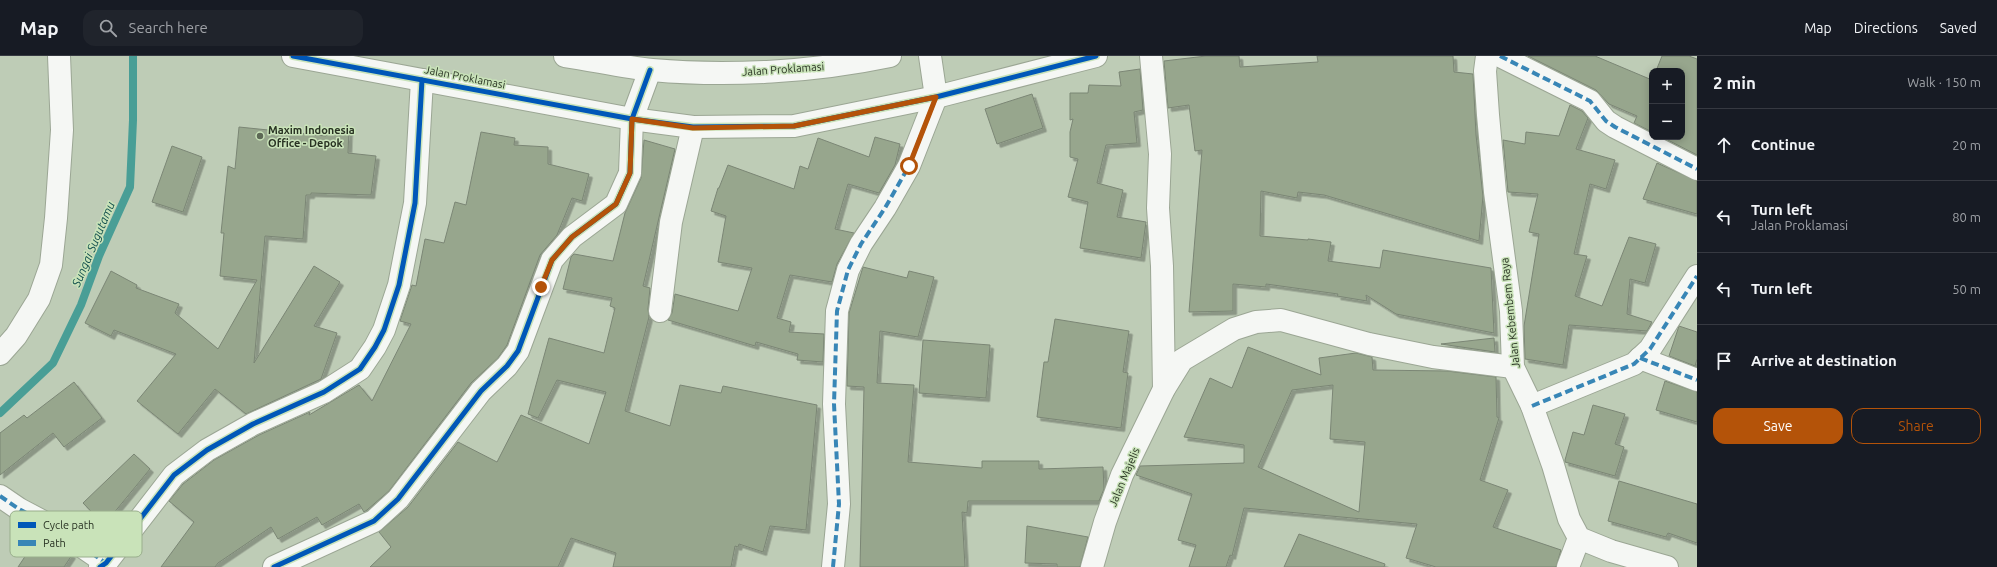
<!DOCTYPE html>
<html lang="en">
<head>
<meta charset="utf-8">
<style>
  :root { --surface:#171b24; --page:#20242c; --text:#f1f3f6; --muted:#9ea1a6; --line:#363941; --accent:#b45309 }
  body { margin:0; font-family:Ubuntu,sans-serif; background:var(--page); color:var(--text) }
  .controls { position:absolute; right:12px; top:12px; display:grid; overflow:hidden; border-radius:8px; box-shadow:0 2px 10px #0003 }
  .controls button { width:36px; height:36px; display:grid; place-items:center; padding:0; border:0; border-bottom:1px solid var(--line); background:var(--surface); color:var(--text); font:20px sans-serif }
  .stop { position:absolute; width:12px; height:12px; margin:-9px; border:3px solid #b45309; border-radius:50%; background:#fff }
  .stop.end { background:#b45309; border-color:#fff; box-shadow:0 1px 4px #0008 }
  .list { margin:0; padding:0; list-style:none }
  h2 { display:flex; justify-content:space-between; align-items:center; height:52px; margin:0; padding:0 16px; font-size:17px }
  h2 small { font-size:13px; font-weight:400; color:var(--muted) }
  .list li { display:grid; grid-template-columns:26px 1fr auto; gap:12px; align-items:center; box-sizing:border-box; height:72px; padding:0 16px; border-top:1px solid var(--line) }
  .list b { display:block; font-size:15px; white-space:nowrap }
  .list p { margin:0; font-size:13px; white-space:nowrap; color:var(--muted) }
  .list em { font-size:13px; font-style:normal; color:var(--muted) }
  .actions { display:flex; gap:8px; padding:12px 16px }
  .actions a { flex:1; padding:9px 0; border:1px solid var(--accent); border-radius:12px; text-align:center; font-size:14px; color:var(--accent) }
  .actions .main { background:var(--accent); color:#fff }
  .icon { flex:none; width:22px; height:22px; fill:none; stroke:currentColor; stroke-width:2; stroke-linecap:round; stroke-linejoin:round }
  .map { position:relative; flex:none; width:1697px; height:511px; overflow:hidden }
  header { display:flex; align-items:center; gap:24px; box-sizing:border-box; height:56px; padding:0 20px; background:var(--surface); border-bottom:1px solid var(--line) }
  header strong { font-size:19px }
  nav { display:flex; gap:22px; margin-inline-start:auto; font-size:14px }
  .search { width:280px; height:36px; background:var(--page); display:flex; align-items:center; gap:10px; box-sizing:border-box; padding:0 14px; border-radius:12px; color:var(--muted); font-size:15px }
  main { display:flex }
  aside { flex:1; background:var(--surface) }
  .map>svg:first-child { display:block }
</style>
</head>
<body>
<header>
<strong>Map</strong>
<div class="search"><svg class="icon" aria-label="search" viewBox="0 0 24 24"><circle cx="10" cy="10" r="6"/><path d="M15 15l6 6"/></svg>Search here</div>
<nav><a>Map</a><a>Directions</a><a>Saved</a></nav>
</header>
<main>
<div class="map">
<svg width="1697" height="511" viewBox="0 0 1697 511">
  <defs>
    <filter id="shadow"><feDropShadow dx="3.5" dy="3.5" stdDeviation="0" flood-color="#0004"/></filter>
  </defs>
  <rect width="100%" height="100%" fill="#beccb6"/>
  <g fill="none" stroke-linecap="round" stroke-linejoin="round">
    <!-- stream -->
    <path stroke="#499e96" stroke-width="8" d="M0,357L53,307L81,249L99,200L130,131L133,64V0"/>
  </g>
  <!-- building -->
  <g fill="#97a68d" stroke="#7b8675" fill-rule="evenodd" filter="url(#shadow)">
    <path d="M1206,0H1239L1240,11L1318,6L1317,0H1453L1454,16L1473,18L1476,79L1483,140L1479,185L1324,139L1298,136L1297,142L1261,135L1260,180L1308,184V183L1331,186L1328,205L1380,212L1383,194L1491,212L1494,277L1396,258L1366,239L1367,245L1337,240L1338,238L1266,228V231L1233,228V255L1189,256L1202,94L1195,95L1189,49L1168,52L1164,5Z"/>
    <path d="M1528,0H1595L1652,24V76L1634,67L1637,60L1609,48L1596,34Z"/>
    <path d="M1662,0H1689L1697,3V99L1662,81H1682V15H1656Z"/>
    <path d="M1140,13L1143,54L1134,56L1137,87L1106,89L1097,127L1123,134L1117,161L1146,166L1141,202L1080,192L1088,146L1068,141L1078,103L1070,101V76L1073,63L1070,64V37H1088L1089,29L1121,30L1119,16Z"/>
    <path d="M1032,38L1043,72L997,88L985,53Z"/>
    <path d="M1570,49L1582,55L1588,62L1576,93L1615,104L1606,133L1590,128L1574,198L1587,200L1575,240L1602,250L1629,181L1656,188L1645,227L1630,223L1627,258L1652,266L1647,275L1569,269L1563,309L1525,303L1524,270L1539,178L1529,176L1538,138L1508,136L1503,84L1525,88L1526,76L1559,80Z"/>
    <path d="M239,71L326,80V73L349,74L348,97L376,100L371,139L311,137V139H306L303,183L265,180L254,307L314,210L340,226L314,270L337,277L321,323L246,358L215,333L178,378L137,345L176,298L114,274L111,280L85,267L111,215L137,229L136,232L179,248L175,257L218,293L257,224L220,220L224,177H221L228,110L235,113Z"/>
    <path d="M481,76L515,82L514,89L548,91V108L589,118L582,145L572,142L557,179L540,199L507,289L498,302L471,327L389,435L367,454L364,456L359,448L322,469L317,461L278,483L271,471L218,507L215,511H161L194,466L169,445L183,428L214,404L259,379L310,356L309,359L359,329L372,345L411,268L400,265L412,229L416,230L425,183L444,187L455,146L466,149Z"/>
    <path d="M875,81L900,88L895,109L879,137L848,128L835,173L854,177L837,208L832,226L790,219L777,262L791,266L789,276L824,278L823,306L797,304L798,298L756,286L755,290L668,264L672,257L675,238L738,255L752,212L718,206L726,160L711,155L718,132H719L728,109L794,133L800,110L808,113L818,82L869,101Z"/>
    <path d="M644,84L675,93L643,230L650,232L648,253L649,261L625,355L670,370L680,329L721,337L723,330L817,349L806,474L770,470L763,496L739,488L738,491L735,490L731,511H613L616,497L571,482L558,511H370L391,491L379,476L408,451L458,386L497,406L521,359L589,388L606,336L557,324L538,362L528,358L549,282L604,297L615,252L610,250L612,242L563,233L571,201L574,198L613,205L625,157L641,122Z"/>
    <path d="M172,90L202,101L183,156L152,146Z"/>
    <path d="M1657,107L1697,125V158L1643,143Z"/>
    <path d="M863,211L907,222L909,215L934,221L918,281L880,275L877,327L914,329L908,406L982,412V405H1039V413L1103,411L1104,433L1099,445H968L967,457L962,456L965,511H860L864,331L847,330L849,257Z"/>
    <path d="M1055,263L1129,275L1123,316L1128,317L1121,372L1037,361L1044,306H1048Z"/>
    <path d="M1679,270L1697,276V303L1695,310L1669,300Z"/>
    <path d="M1494,282L1495,296L1441,288Z"/>
    <path d="M923,284L990,289L986,342L919,337Z"/>
    <path d="M1248,291L1321,319L1319,302L1356,297L1372,301L1373,314L1447,315L1496,321L1497,361L1499,362L1480,424L1508,434L1493,471L1561,494L1556,511H1436L1406,502L1417,468L1244,452L1232,500L1230,499L1226,511H1189L1196,489L1178,484L1192,438L1136,419L1140,410L1244,407V389L1184,381L1210,322L1232,332ZM1333,329L1330,383L1365,386L1359,456L1258,411L1292,334Z"/>
    <path d="M1665,325L1697,336V366L1656,354Z"/>
    <path d="M74,326L102,362L64,391L53,377L0,419V377L24,359L27,362Z"/>
    <path d="M1593,349L1625,358L1615,388L1624,391L1615,420L1565,406V404L1573,376L1584,379Z"/>
    <path d="M134,398L150,413L104,469L83,447Z"/>
    <path d="M1619,425L1697,448V487L1668,477L1666,481L1608,465Z"/>
    <path d="M1027,470L1088,481L1080,511H1057V508L1025,507Z"/>
    <path d="M40,478L72,499L64,511H18Z"/>
    <path d="M1299,478L1385,508L1384,511H1284Z"/>
  </g>
  <g fill="none" stroke-linecap="round" stroke-linejoin="round">
    <!-- street casing -->
    <g stroke="#9ba694" stroke-width="24">
      <g id="street">
        <path d="M1151,0L1160,98L1158,152L1162,210L1164,333"/>
        <path d="M1487,0L1485,15L1488,59L1495,136L1511,255L1513,311L1532,350L1553,409L1569,463L1579,482L1611,495L1667,511"/>
        <path d="M1500,0L1590,45L1606,65L1615,71L1697,113"/>
        <path d="M660,255L671,166L693,71"/>
        <path d="M0,298L16,280L39,243L51,209L56,162L62,74L59,0"/>
        <path d="M1640,302L1697,324"/>
        <path d="M1532,350L1634,308L1650,293L1697,220"/>
        <path d="M0,440L19,453L55,472L106,507"/>
        <path d="M100,511L106,507L174,419L207,394L253,368L324,336L360,313L375,291L384,274L399,229L415,147L422,24"/>
        <path d="M274,511L374,465L398,443L481,335L507,310L518,295L552,204L572,181L616,148L630,117L632,63L650,14"/>
        <path d="M833,511L839,448L834,348L837,255L848,214L861,188L885,152L909,110L936,41L930,0"/>
        <path d="M1092,511L1105,466L1122,419L1164,333L1182,304L1234,273L1256,266L1281,264L1369,288L1433,301L1513,311"/>
        <path d="M1568,511L1579,482"/>
      </g>
    </g>
    <!-- secondary casing -->
    <g stroke="#9ba694" stroke-width="24">
      <g id="secondary">
        <path d="M293,0L632,63L693,71L794,70L936,41L1096,0"/>
        <path d="M565,0C593,4 623,11 652,14C729,21 814,16 890,0"/>
      </g>
    </g>
    <!-- street -->
    <use href="#street" stroke="#f5f7f4" stroke-width="22"/>
    <!-- secondary -->
    <use href="#secondary" stroke="#f5f7f4" stroke-width="22"/>
    <!-- quiet -->
    <g stroke="#3886b6" stroke-width="4" stroke-dasharray="8 4" stroke-linecap="butt">
      <path d="M1500,0L1590,45L1606,65L1615,71L1697,113"/>
      <path d="M1640,302L1697,324"/>
      <path d="M1532,350L1634,308L1650,293L1697,220"/>
      <path d="M0,440L19,453L55,472L106,507"/>
      <path d="M833,511L839,448L834,348L837,255L848,214L861,188L885,152L909,110L936,41"/>
    </g>
    <!-- cycleway casing -->
    <g stroke="#c9e3b9" stroke-width="8">
      <g id="cycleway">
        <path d="M293,0L632,63L693,71L794,70L936,41L1096,0"/>
        <path d="M100,511L106,507L174,419L207,394L253,368L324,336L360,313L375,291L384,274L399,229L415,147L422,24"/>
        <path d="M274,511L374,465L398,443L481,335L507,310L518,295L552,204L572,181L616,148L630,117L632,63L650,14"/>
      </g>
    </g>
    <!-- cycleway -->
    <use href="#cycleway" stroke="#0057b8" stroke-width="5"/>
  </g>
  <g fill="none" stroke-linecap="round" stroke-linejoin="round">
    <!-- route -->
    <path stroke="#b45309" stroke-width="5" d="M541,231L552,204L572,181L616,148L630,117L632,63L693,72L794,70L936,41L909,110"/>
  </g>
  <!-- markers -->
  <circle fill="#5d6956" stroke="#c9e3b9" stroke-width="1.5" cx="260" cy="80" r="4"/>
  <g text-anchor="middle" dominant-baseline="central" stroke-width="3" stroke-linejoin="round" paint-order="stroke">
    <!-- street labels -->
    <g font-size="11" fill="#293323" stroke="#c9e3b9">
      <text transform="translate(783 13) rotate(-4)">Jalan Proklamasi</text>
      <text transform="translate(465 21) rotate(11)">Jalan Proklamasi</text>
      <text transform="translate(1510 257) rotate(-96)">Jalan Kebembem Raya</text>
      <text transform="translate(1124 421) rotate(-67)">Jalan Majelis</text>
    </g>
    <!-- poi labels -->
    <g font-size="11" font-weight="bold" fill="#293323" stroke="#c9e3b9" text-anchor="start">
      <text x="268" y="74">Maxim Indonesia<tspan x="268" dy="13">Office - Depok</tspan></text>
    </g>
    <!-- water labels -->
    <g font-size="12" font-style="italic" fill="#124e4d" stroke="#c9e3b9">
      <text transform="translate(93 188) rotate(-67)">Sungai Sugutamu</text>
    </g>
  </g>
  <!-- legend -->
  <rect x="10" y="455" width="132" height="46" rx="6" fill="#c9e3b9" stroke="#99ae8c" stroke-width="1"/>
  <rect x="18" y="466" width="18" height="6" fill="#0057b8"/>
  <rect x="18" y="484" width="18" height="6" fill="#3886b6"/>
  <g font-size="11" fill="#293323">
    <text x="43" y="473">Cycle path</text>
    <text x="43" y="491">Path</text>
  </g>
</svg>
<div class="controls">
<button>+</button>
<button>−</button>
</div>
<div class="stop" style="left:909px;top:110px"></div>
<div class="stop end" style="left:541px;top:231px"></div>
</div>
<aside>
<h2>2 min<small>Walk · 150 m</small></h2>
<ul class="list">
<li><svg class="icon" aria-label="ahead" viewBox="0 0 24 24"><path d="M12 20V5M6 11l6-6 6 6"/></svg><div><b>Continue</b></div><em>20 m</em></li>
<li><svg class="icon" aria-label="left" viewBox="0 0 24 24"><path d="M17 20v-9H6M10 6l-5 5 5 5"/></svg><div><b>Turn left</b><p>Jalan Proklamasi</p></div><em>80 m</em></li>
<li><svg class="icon" aria-label="left" viewBox="0 0 24 24"><path d="M17 20v-9H6M10 6l-5 5 5 5"/></svg><div><b>Turn left</b></div><em>50 m</em></li>
<li><svg class="icon" aria-label="arrive" viewBox="0 0 24 24"><path d="M6 21V4h12l-3 4 3 4H6"/></svg><div><b>Arrive at destination</b></div></li>
</ul>
<div class="actions"><a class="main">Save</a><a>Share</a></div>
</aside>
</main>
</body>
</html>
